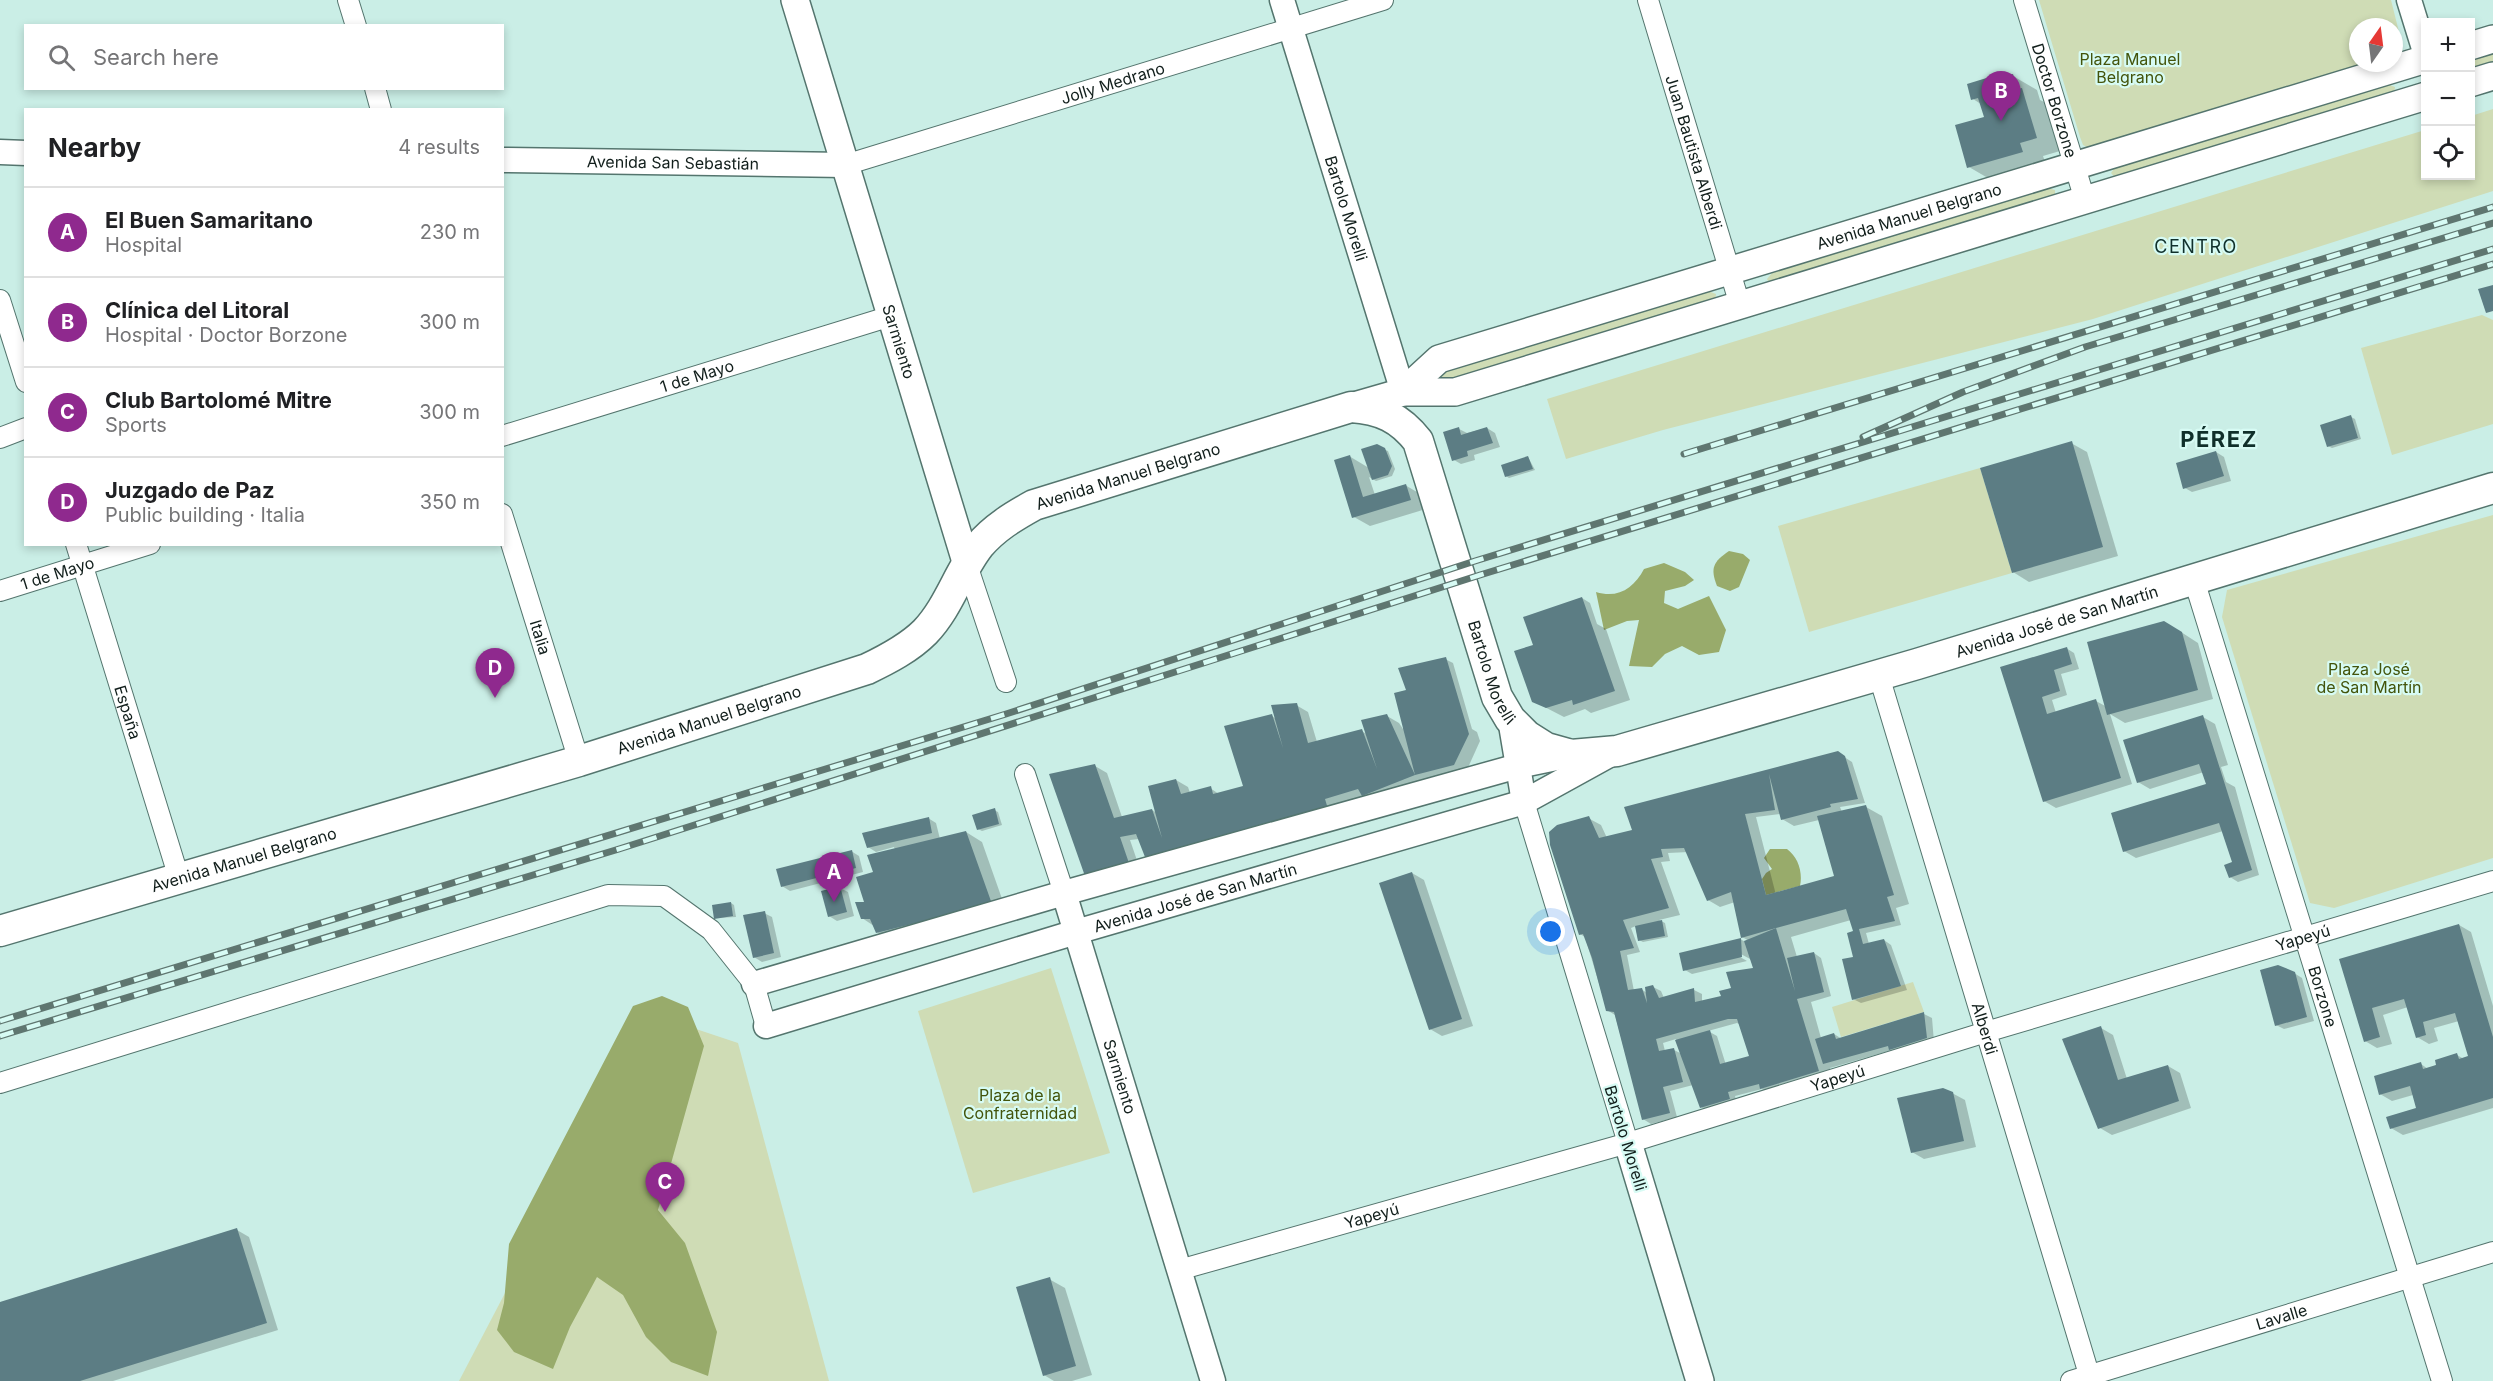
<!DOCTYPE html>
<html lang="en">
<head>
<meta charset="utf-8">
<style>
  :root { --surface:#fff; --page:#f2f2f2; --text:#202124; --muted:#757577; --line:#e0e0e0; --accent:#8f298e }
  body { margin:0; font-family:Inter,sans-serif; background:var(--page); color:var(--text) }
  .controls { position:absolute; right:18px; top:18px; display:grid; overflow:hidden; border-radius:0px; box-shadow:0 3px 9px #0003 }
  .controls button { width:54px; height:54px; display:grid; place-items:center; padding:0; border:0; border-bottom:2px solid var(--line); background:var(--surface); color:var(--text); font:30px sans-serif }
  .compass { position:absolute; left:2349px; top:18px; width:54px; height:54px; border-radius:50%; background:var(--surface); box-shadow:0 3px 9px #0003; rotate:14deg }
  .you { position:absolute; left:1551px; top:932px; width:21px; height:21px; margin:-15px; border:4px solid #fff; border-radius:50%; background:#1a73e8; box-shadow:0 0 0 9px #1a73e833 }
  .badge { display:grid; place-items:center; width:39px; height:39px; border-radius:50%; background:var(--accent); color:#fff; font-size:20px; font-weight:700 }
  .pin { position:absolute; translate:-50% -50px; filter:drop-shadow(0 2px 3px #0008) }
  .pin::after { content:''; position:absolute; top:32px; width:21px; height:18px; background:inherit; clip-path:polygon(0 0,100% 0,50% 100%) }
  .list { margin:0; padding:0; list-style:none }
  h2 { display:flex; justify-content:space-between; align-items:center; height:78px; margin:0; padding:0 24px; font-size:26px }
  h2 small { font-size:20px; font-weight:400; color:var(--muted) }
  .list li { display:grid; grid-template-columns:39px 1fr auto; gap:18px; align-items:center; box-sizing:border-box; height:90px; padding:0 24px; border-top:2px solid var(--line) }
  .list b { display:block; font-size:22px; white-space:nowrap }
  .list p { margin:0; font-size:20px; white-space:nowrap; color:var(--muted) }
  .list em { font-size:20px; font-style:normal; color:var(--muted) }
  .icon { flex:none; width:33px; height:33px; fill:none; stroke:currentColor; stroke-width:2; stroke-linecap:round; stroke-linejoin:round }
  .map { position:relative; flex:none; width:2493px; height:1381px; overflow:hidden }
  .search { position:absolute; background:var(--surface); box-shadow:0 3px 9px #0003; left:24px; top:24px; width:480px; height:66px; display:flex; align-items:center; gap:15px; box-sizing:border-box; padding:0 21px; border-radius:0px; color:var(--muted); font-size:22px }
  .panel { position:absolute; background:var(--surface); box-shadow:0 3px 9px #0003; left:24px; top:108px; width:480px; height:438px; border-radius:0px }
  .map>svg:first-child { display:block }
</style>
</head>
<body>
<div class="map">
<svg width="2493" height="1381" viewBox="0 0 2493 1381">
  <rect width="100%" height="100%" fill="#caeee6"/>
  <!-- green -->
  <g fill="#cfdcb5">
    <path d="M2039,0H2391L2402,44L2394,57V27H2358V63H2380L2090,149L2083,145L2080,137Z"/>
    <path d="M2493,52V67L2471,73V59Z"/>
    <path d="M2387,84L2395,87L2394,95L2116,179L2111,173L2116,166Z"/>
    <path d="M2493,109V191L2093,319L1663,430L1566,459L1547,399L2425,130L2426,176H2470L2471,116Z"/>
    <path d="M2047,188L2055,190V198L1769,283L1767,279L1772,273Z"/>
    <path d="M1708,291L1716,294L1715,302L1442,382V374L1446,371Z"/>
    <path d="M2482,315L2493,320V424L2392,455L2361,348Z"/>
    <path d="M1980,468L2012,573L1809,632L1778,526Z"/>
    <path d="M2493,515V858L2334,908L2310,903L2222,617L2227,590Z"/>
    <path d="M1051,968L1110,1153L973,1193L918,1011Z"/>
    <path d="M1913,982L1924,1012L1841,1037L1832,1007Z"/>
    <path d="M651,1014L738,1043L829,1381H459Z"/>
  </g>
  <!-- forest -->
  <g fill="#98ab6b">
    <path d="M1729,551L1743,554L1750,560L1739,587L1730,591L1717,586C1710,568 1713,562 1729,551Z"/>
    <path d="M1664,563L1685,572L1694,580L1685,586L1665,591L1664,603L1678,609L1709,596L1726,630L1719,652L1699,655L1682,646L1665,654L1652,667L1629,666L1639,620L1627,621L1604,630L1596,592C1618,599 1634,588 1644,569Z"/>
    <path d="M1770,849H1787C1798,857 1803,872 1800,886L1766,895L1762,879L1766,873L1772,869L1764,858Z"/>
    <path d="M662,996L688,1007L704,1046L658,1210L685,1243L717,1332L708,1376L671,1362L646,1337L623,1295L597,1277L570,1327L553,1369L514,1352L497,1330L504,1303L509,1244L633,1006Z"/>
  </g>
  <!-- shadow -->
  <g fill="#0003" fill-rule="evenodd">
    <path d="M2013,76L2037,90L2040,100L2046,103L2060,151L2043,156L2046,165L1993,181L1969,167L1986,118L1981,104L1973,99L1993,77L2003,83Z"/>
    <path d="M2351,417L2355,419L2361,439L2332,448L2328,446Z"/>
    <path d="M1487,428L1495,433L1500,447L1474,455L1475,460L1461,464L1454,460L1459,429L1467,433Z"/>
    <path d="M2071,443L2087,452L2118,556L2029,582L2013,572Z"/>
    <path d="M1376,446L1388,451L1395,469L1392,476L1376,481L1369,477L1375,495L1405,485L1422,495L1426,509L1370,526L1354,517L1349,456L1369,468Z"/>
    <path d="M2216,452L2224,457L2231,481L2192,492L2185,488Z"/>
    <path d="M1528,457L1535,470L1509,478L1506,476Z"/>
    <path d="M1582,598L1590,603L1597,624L1606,629L1630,700L1591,713L1585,709L1564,717L1533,701L1535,646Z"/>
    <path d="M2181,632L2198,643L2213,699L2125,723L2110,714L2132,784L2056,808L2044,801L2002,668L2066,648L2074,653L2079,669L2061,674L2067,695L2052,700L2056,713L2096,701L2107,707Z"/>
    <path d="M1445,659L1453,663L1472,729L1477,732L1480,741L1466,772L1154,860L1146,856L1139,839L1130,840L1141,872L1099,885L1095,766L1107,773L1122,817L1152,810L1157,813L1176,780L1188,787L1190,793L1210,788L1219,794L1243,787L1272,716L1275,718L1296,705L1308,712L1317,742L1361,731L1367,734L1387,716L1399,723L1403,729L1408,691Z"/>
    <path d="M2203,717L2215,724L2228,765L2221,767L2226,782L2235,787L2259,875L2238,882L2230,877L2234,863L2223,831L2136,858L2124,851L2208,785L2204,772L2150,789L2138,782Z"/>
    <path d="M1838,753L1852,762L1865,803L1840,807L1842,812L1866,807L1882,816L1909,904L1896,908L1901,925L1866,933L1869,944L1884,940L1891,945L1907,990L1861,1003L1853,999L1855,932L1851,920L1791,937L1797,957L1814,953L1821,958L1831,996L1811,1002L1821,1038L1834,1034L1842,1039L1924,1014L1932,1018L1934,1042L1898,1054L1892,1050L1830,1068L1834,1080L1778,1098L1762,1089L1735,1096L1737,1103L1709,1112L1701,1107L1693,1085L1670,1091L1677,1117L1651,1124L1643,1119L1615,1015L1607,1010L1585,937L1580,934L1588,818L1601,825L1607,838L1637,831L1626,808ZM1781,814L1782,819L1794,826L1819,820L1836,877L1776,895L1756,817ZM1689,852L1708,900L1720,907L1735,902L1742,937L1753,943L1751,945L1740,939L1685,970L1692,974L1747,961L1735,954L1737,952L1752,960L1755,969L1723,997L1702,1002V994L1694,990L1664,998L1661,991L1653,987L1647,993L1641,989L1634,991L1627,955L1640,952L1631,928L1636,926L1639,940L1643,942L1668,937L1665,923L1659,920L1680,915L1661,862L1670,861L1668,853ZM1737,1023L1741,1025L1752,1060L1726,1065L1717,1036L1708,1031ZM1676,1039L1682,1054L1674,1050L1665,1051L1663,1043Z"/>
    <path d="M994,810L998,812L1002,825L982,831L978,829Z"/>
    <path d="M928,818L936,823L940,839L966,832L982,842L1007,913L893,942L877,932L874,926L862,918L875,873L895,850L894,847L876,852L868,847Z"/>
    <path d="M851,851L859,856L863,872L790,891L782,886Z"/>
    <path d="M1412,873L1424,880L1473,1026L1442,1036L1430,1029Z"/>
    <path d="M840,888L848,892L854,916L837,921L829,916Z"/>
    <path d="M731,903L734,905L736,917L716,918Z"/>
    <path d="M764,913L772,917L781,957L762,962L754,957Z"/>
    <path d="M2459,925L2471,932L2493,1006V1108L2403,1135L2391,1128L2418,1109L2413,1095L2392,1101L2380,1094L2421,1064L2428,1069L2457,1055L2464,1059L2470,1057L2459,1021L2434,1028L2438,1041L2429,1044L2417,1037L2408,1007L2383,1015L2392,1044L2377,1048L2365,1041L2341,960Z"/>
    <path d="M2294,973L2302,978L2314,1021L2284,1029L2276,1025Z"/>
    <path d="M2101,1028L2113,1035L2127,1079L2168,1066L2180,1073L2191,1108L2112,1135L2100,1128Z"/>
    <path d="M1952,1093L1965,1100L1976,1147L1924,1159L1912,1152Z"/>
    <path d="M237,1230L249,1237L278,1330L113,1381H0V1303Z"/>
    <path d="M1049,1279L1065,1288L1092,1375L1072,1381H1054L1044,1375Z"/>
  </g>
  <!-- building -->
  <g fill="#5c7d84" fill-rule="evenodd">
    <path d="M2013,74L2017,89L2022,88L2037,138L2020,143L2023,152L1967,168L1955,125L1984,117L1978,98L1971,100L1967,84L1993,76L1996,86L2002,85L2000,78Z"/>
    <path d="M2493,285V311L2486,313L2478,289Z"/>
    <path d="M2351,415L2358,438L2327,447L2320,425Z"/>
    <path d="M1459,427L1461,435L1487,427L1493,443L1467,451L1468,456L1452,461L1443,432Z"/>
    <path d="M2072,441L2103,547L2012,573L1980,468Z"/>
    <path d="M1377,444L1385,448L1392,466L1388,475L1372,480L1361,449Z"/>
    <path d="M2216,451L2224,476L2183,489L2176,463Z"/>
    <path d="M1350,455L1363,497L1406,484L1411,500L1352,518L1334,460Z"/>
    <path d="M1528,456L1533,469L1505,477L1501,465Z"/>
    <path d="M1582,597L1615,691L1573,705L1572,700L1546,708L1532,702L1514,651L1533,645L1523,617Z"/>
    <path d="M2164,621L2182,632L2198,690L2107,715L2087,642Z"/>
    <path d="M2067,647L2072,664L2054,670L2060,691L2042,697L2047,714L2096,699L2121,778L2043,802L2000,667Z"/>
    <path d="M1446,657L1469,734L1454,765L1415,775L1362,796L1358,789L1325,799L1328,809L1145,857L1136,834L1120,837L1130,866L1086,879L1049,774L1095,764L1114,818L1152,809L1162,838L1148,786L1176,779L1181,794L1211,786L1213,794L1243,786L1224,726L1272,714L1283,748L1271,705L1297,703L1308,743L1362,729L1377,769L1361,720L1387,714L1415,775L1394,693L1406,690L1398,668Z"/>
    <path d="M2203,715L2252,870L2229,878L2224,865L2232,862L2219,823L2123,852L2111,813L2206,784L2199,764L2137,783L2123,740Z"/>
    <path d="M1838,751L1845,756L1858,799L1830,804L1831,807L1781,820L1769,774L1775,810L1745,814L1766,895L1834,876L1817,816L1866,805L1894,895L1887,897L1895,921L1859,929L1863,944L1884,939L1901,986L1852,1000L1842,959L1853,957L1847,933L1853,931L1846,909L1776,928L1795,991L1787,958L1814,952L1824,992L1797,999L1819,1071L1760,1089L1759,1084L1728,1092L1730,1099L1700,1108L1675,1040L1710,1030L1720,1064L1749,1056L1737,1019H1728L1656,1039L1659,1051L1674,1048L1683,1082L1663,1087L1670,1113L1642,1120L1614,1012L1606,1011L1592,958L1583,934L1579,935L1550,845L1549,832L1557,825L1589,816L1599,838L1632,830L1624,807ZM1684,848L1707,901L1731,892L1741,938L1776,928L1744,941L1753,968L1726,972L1731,988L1719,991L1721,996L1695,1002L1694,988L1659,998L1653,985L1645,987L1647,1003L1642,988L1628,990L1620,951L1634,948L1623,920L1669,908L1651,859L1663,857L1661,849Z"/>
    <path d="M995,808L999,824L977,830L972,815Z"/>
    <path d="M929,817L932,833L867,848L862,833Z"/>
    <path d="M966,831L992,904L876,933L870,919H861L855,902H864L856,877L873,872L867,855Z"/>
    <path d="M852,850L856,868L781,887L776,869Z"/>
    <path d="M1412,872L1462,1019L1429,1030L1379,883Z"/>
    <path d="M840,886L847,912L828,917L821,891Z"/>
    <path d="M731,902L733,916L714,919L712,905Z"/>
    <path d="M765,911L774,953L753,958L743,915Z"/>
    <path d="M1662,920L1665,936L1638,941L1635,926Z"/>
    <path d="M2459,924L2493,1037V1098L2390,1129L2386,1117L2416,1108L2410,1086L2379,1095L2374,1076L2421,1062L2423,1069L2436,1065L2435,1060L2457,1053L2459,1059L2468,1056L2455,1013L2423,1022L2426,1035L2416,1038L2404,999L2372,1008L2380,1037L2364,1042L2339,959Z"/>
    <path d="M1741,938L1742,957L1683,971L1679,953Z"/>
    <path d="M2278,965L2295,972L2307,1017L2275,1026L2260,970Z"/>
    <path d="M1924,1012L1927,1038L1889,1050L1888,1046L1823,1064L1815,1039L1834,1033L1836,1039Z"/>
    <path d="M2101,1026L2118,1080L2168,1065L2179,1101L2098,1129L2062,1039Z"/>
    <path d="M1943,1088L1953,1092L1964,1141L1911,1153L1897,1098Z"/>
    <path d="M237,1228L267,1323L80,1381H0V1302Z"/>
    <path d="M1050,1277L1076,1366L1043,1376L1016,1287Z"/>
  </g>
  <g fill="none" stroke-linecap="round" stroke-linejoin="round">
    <!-- minor casing -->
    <g stroke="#54756e" stroke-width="22">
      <g id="minor">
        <path d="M348,0L356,26"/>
        <path id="s1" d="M1648,0L1740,305"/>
        <path id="s2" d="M2024,0L2085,200"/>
        <path d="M375,88L381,110"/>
        <path id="s3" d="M845,165L1383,0"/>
        <path d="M0,300L26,382"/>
        <path id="s4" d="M502,436L891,316"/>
        <path d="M0,438L26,428"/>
        <path id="s5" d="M502,514L579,761"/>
        <path id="s6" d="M76,544L179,878"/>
        <path d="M967,565L1006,682"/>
        <path id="s7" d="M2194,580L2442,1381"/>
        <path id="s8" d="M0,591L150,544"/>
        <path id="s9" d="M1879,676L2091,1381"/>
        <path d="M1025,774L1064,893"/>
        <path d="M1524,802L1628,1143"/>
        <path d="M0,1083L608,895L664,896L711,930L754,984L766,1026"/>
        <path id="s10" d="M1179,1270L1628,1143L1986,1032L2493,881"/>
        <path id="s11" d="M2071,1381L2493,1252"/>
      </g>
    </g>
    <!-- tertiary casing -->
    <g stroke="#54756e" stroke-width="27">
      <g id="tertiary">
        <path id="s12" d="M1282,0L1403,392"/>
        <path d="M2409,0L2426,55"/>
        <path d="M0,152L26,153"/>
        <path id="s13" d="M502,160L845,165"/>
        <path d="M1510,719L1524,802"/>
        <path id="s14" d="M1064,893L1213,1381"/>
        <path d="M754,984L1064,893L1518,766L1571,755"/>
        <path id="s15" d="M766,1026L1076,932L1524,802L1613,753"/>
      </g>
    </g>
    <!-- secondary casing -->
    <g stroke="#54756e" stroke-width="30">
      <g id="secondary">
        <path id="s16" d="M795,0L967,565"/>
        <path d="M2470,46L2493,39"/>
        <path d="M2470,83L2493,76"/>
        <path id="s17" d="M1403,392L1439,359L2426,59"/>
        <path d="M1351,407L1403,392H1455L2426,96"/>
        <path d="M1628,1143L1700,1381"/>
      </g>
    </g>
    <!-- primary casing -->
    <g stroke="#54756e" stroke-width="33">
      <g id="primary">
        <path id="s18" d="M0,931L579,761L867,669C888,659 909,648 925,632C949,607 958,573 979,546C994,528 1014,516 1034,505L1351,407C1381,409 1400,418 1418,441L1497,697L1510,719L1527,736L1546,748L1571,755L1617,751L1917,664L2493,488"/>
      </g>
    </g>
    <!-- minor -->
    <use href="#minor" stroke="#fff" stroke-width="20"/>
    <!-- tertiary -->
    <use href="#tertiary" stroke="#fff" stroke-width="24"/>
    <!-- secondary -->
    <use href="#secondary" stroke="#fff" stroke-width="27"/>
    <!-- primary -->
    <use href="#primary" stroke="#fff" stroke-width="30"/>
    <!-- rail casing -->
    <g stroke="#5f7670" stroke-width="7">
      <g id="rail">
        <path d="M1863,437L1963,392L2085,347L2493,223"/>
        <path d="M1684,454L2493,207"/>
        <path d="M0,1021L1006,714L1475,561L2493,249"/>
        <path d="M0,1036L619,849L1480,575L2493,264"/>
      </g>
    </g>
    <!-- rail -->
    <use href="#rail" stroke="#d7fbf4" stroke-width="4.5" stroke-dasharray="14" stroke-linecap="butt"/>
  </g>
  <g text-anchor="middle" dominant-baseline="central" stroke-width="4.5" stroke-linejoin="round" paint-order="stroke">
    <!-- park labels -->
    <g font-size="16" fill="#43540b" stroke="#d7fbf4">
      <text x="2130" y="59">Plaza Manuel<tspan x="2130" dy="18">Belgrano</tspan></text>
      <text x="2369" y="669">Plaza José<tspan x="2369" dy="18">de San Martín</tspan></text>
      <text x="1020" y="1095">Plaza de la<tspan x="1020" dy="18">Confraternidad</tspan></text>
    </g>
    <!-- street labels -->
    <g font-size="16" fill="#111e1b" stroke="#d7fbf4">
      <text stroke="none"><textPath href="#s3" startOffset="280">Jolly Medrano</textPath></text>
      <text stroke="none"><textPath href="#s2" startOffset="105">Doctor Borzone</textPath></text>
      <text stroke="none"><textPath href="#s1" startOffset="159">Juan Bautista Alberdi</textPath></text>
      <text stroke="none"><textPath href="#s13" startOffset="171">Avenida San Sebastián</textPath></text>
      <text stroke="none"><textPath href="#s12" startOffset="218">Bartolo Morelli</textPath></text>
      <text stroke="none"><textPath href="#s17" startOffset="540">Avenida Manuel Belgrano</textPath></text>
      <text stroke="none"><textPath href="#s16" startOffset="357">Sarmiento</textPath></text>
      <text stroke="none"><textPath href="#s4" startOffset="204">1 de Mayo</textPath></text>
      <text stroke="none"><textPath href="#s18" startOffset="1244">Avenida Manuel Belgrano</textPath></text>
      <text stroke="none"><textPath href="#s8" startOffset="60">1 de Mayo</textPath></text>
      <text stroke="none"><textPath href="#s18" startOffset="2426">Avenida José de San Martín</textPath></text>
      <text stroke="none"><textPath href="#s5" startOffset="129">Italia</textPath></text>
      <text stroke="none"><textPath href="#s18" startOffset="1798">Bartolo Morelli</textPath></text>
      <text stroke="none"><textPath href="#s6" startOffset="176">España</textPath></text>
      <text stroke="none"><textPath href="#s18" startOffset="740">Avenida Manuel Belgrano</textPath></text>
      <text stroke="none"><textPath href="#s18" startOffset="254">Avenida Manuel Belgrano</textPath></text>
      <text stroke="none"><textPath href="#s15" startOffset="448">Avenida José de San Martín</textPath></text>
      <text stroke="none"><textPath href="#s10" startOffset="1172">Yapeyú</textPath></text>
      <text stroke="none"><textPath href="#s7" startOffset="436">Borzone</textPath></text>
      <text stroke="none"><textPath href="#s9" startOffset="368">Alberdi</textPath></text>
      <text stroke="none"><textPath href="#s14" startOffset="192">Sarmiento</textPath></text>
      <text stroke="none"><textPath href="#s10" startOffset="686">Yapeyú</textPath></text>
      <text transform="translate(1626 1138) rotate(73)">Bartolo Morelli</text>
      <text stroke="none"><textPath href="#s10" startOffset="200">Yapeyú</textPath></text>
      <text stroke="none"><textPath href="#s11" startOffset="220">Lavalle</textPath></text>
    </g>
    <!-- neighbourhood labels -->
    <g font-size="18" letter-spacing="1.5" fill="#10302b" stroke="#d7fbf4">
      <text x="2196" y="246">CENTRO</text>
    </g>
    <!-- district labels -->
    <g font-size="22" font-weight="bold" letter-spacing="1.5" fill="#10302b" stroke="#d7fbf4">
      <text x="2219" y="439">PÉREZ</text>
    </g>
  </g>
</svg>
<div class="controls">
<button>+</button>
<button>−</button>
<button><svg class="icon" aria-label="locate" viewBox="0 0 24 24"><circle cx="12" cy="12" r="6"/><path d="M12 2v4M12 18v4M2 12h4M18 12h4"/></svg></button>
</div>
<svg class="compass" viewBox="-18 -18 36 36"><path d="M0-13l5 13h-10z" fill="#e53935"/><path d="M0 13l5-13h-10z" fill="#757577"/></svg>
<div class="you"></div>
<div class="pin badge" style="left:834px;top:902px">A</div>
<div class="pin badge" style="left:2001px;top:121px">B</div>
<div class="pin badge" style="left:665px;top:1212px">C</div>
<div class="pin badge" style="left:495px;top:698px">D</div>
<div class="search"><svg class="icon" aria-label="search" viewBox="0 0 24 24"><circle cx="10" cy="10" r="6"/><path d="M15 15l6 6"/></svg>Search here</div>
<section class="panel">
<h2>Nearby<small>4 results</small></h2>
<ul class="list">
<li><span class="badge">A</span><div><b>El Buen Samaritano</b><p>Hospital</p></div><em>230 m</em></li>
<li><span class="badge">B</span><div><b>Clínica del Litoral</b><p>Hospital · Doctor Borzone</p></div><em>300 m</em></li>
<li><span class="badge">C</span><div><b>Club Bartolomé Mitre</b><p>Sports</p></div><em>300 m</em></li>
<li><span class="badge">D</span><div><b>Juzgado de Paz</b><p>Public building · Italia</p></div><em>350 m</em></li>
</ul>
</section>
</div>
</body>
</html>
